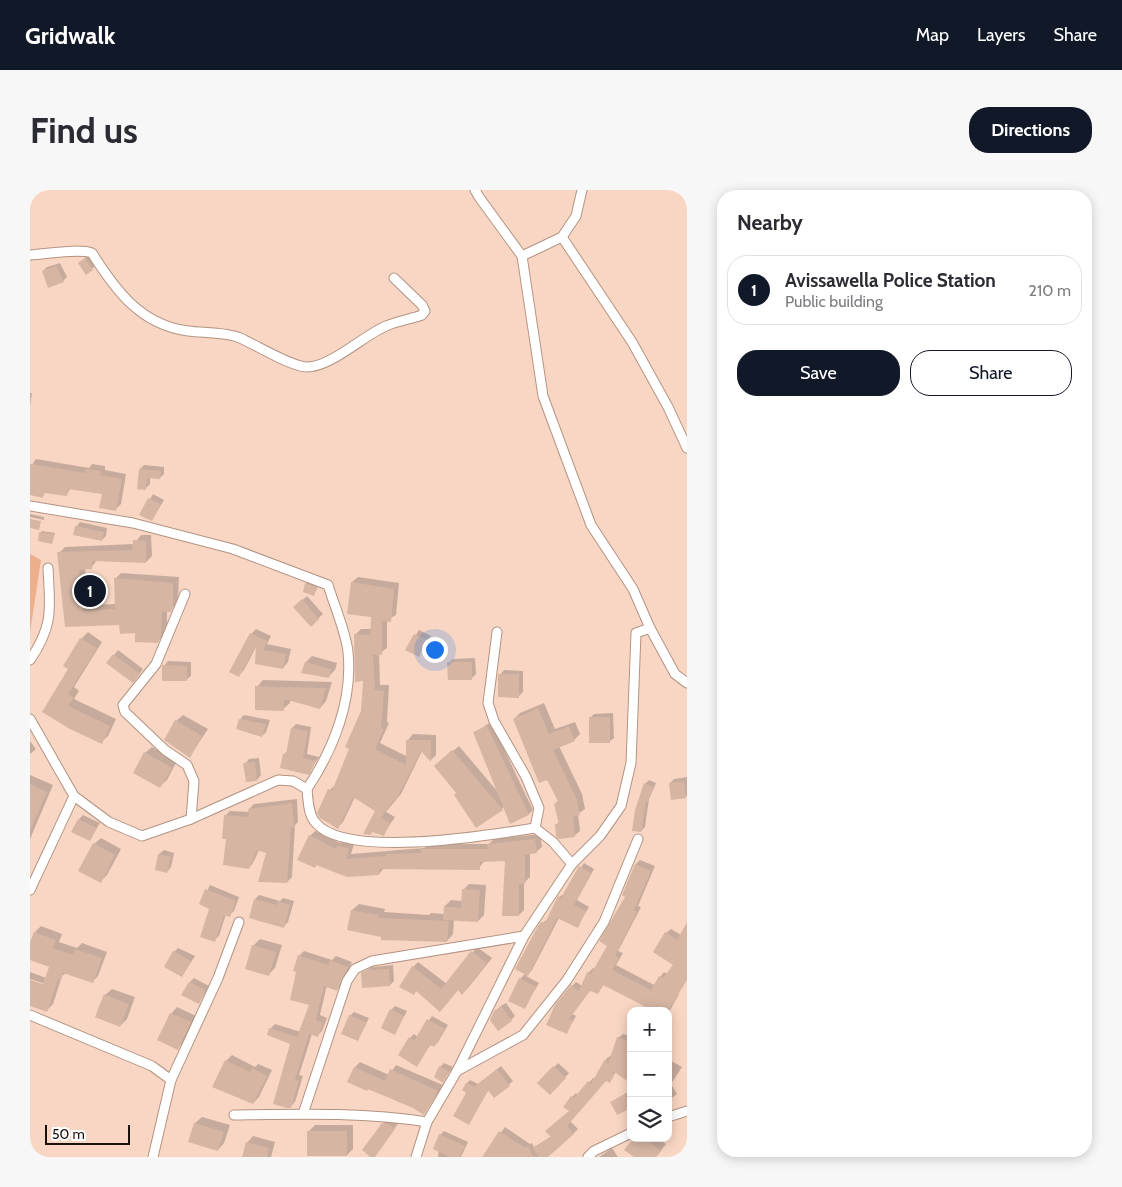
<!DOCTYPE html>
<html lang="en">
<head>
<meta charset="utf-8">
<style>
  :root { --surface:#fff; --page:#f7f7f7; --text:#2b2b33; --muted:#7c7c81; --line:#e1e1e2; --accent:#111827 }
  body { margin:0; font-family:Cabin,sans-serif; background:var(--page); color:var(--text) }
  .controls { position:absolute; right:15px; bottom:15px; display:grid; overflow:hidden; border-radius:10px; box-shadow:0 2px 12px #0003 }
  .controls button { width:45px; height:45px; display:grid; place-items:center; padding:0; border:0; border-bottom:1px solid var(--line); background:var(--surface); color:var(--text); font:25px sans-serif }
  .scale { position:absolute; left:15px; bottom:12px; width:85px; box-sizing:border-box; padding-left:5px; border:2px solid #1c100a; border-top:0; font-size:14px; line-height:18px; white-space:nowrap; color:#1c100a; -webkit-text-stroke:4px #fff; paint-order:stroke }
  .you { position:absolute; left:404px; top:459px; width:18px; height:18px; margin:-12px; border:4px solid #fff; border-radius:50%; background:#1a73e8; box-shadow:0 0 0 8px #1a73e833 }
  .badge { display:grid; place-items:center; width:32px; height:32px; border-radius:50%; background:var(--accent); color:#fff; font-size:16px; font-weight:700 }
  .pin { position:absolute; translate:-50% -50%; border:2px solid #fff; box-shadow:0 1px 5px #0006 }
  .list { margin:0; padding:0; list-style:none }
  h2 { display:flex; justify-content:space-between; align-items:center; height:65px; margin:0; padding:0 20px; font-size:21px }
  h2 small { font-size:16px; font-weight:400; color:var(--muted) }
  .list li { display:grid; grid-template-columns:32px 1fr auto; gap:15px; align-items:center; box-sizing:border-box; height:70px; margin:0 10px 10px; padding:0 10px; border:1px solid var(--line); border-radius:20px }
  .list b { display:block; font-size:19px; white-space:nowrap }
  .list p { margin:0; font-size:16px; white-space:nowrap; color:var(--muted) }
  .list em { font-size:16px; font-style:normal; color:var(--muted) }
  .actions { display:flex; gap:10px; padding:15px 20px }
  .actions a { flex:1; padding:11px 0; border:1px solid var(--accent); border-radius:20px; text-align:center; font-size:18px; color:var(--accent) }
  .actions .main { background:var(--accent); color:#fff }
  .icon { flex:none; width:28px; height:28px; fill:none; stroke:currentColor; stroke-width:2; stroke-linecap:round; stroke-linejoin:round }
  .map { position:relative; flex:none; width:657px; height:967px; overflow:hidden; border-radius:20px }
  header { display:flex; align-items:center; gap:30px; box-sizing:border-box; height:70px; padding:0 25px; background:var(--accent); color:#fff }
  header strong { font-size:24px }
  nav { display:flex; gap:28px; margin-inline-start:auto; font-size:18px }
  .intro { display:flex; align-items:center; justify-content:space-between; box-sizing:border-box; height:120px; padding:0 30px }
  h1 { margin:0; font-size:35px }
  .button { padding:12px 22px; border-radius:20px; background:var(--accent); color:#fff; font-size:18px; font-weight:700 }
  main { display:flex; gap:30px; padding:0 30px }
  aside { flex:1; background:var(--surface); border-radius:20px; box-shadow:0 2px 12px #0003 }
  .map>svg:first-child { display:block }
</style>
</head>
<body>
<header>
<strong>Gridwalk</strong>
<nav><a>Map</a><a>Layers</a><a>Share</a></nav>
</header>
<div class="intro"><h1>Find us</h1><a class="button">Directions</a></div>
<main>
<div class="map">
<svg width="657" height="967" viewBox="0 0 657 967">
  <rect width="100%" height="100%" fill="#f8d6c3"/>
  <!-- green -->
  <path fill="#edae8a" d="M0,364L11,370L0,442Z"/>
  <!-- shadow -->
  <g fill="#0003">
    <path d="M59,65L66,75L62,79L54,69Z"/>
    <path d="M30,73L37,87L33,91L13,81L17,77Z"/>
    <path d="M0,203H2L0,216Z"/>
    <path d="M6,269L59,278L62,274L75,276V280L96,284L91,314L86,319L73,303L41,298L36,305L16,302L12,306L0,304V278Z"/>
    <path d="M114,275L134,277V284L130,288L120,287V294L115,299L110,279Z"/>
    <path d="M123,304L134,310L122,330L111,324Z"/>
    <path d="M0,324L14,327V330L0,327Z"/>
    <path d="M50,332L77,338L76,346L72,350L46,337Z"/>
    <path d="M12,341L25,343L22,352L10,343Z"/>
    <path d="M111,345H121L122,366L116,372L67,370L61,378H55L58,415L86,414L85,389L91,383L149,387L148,410L146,415L137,421V438L134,445L128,451L90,434L36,435L29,363L35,357L104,354Z"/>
    <path d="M328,387L369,393L366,425L357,430V458L349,464L350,495H359L357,532L359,533L350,553L378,567V550L383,544L406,545V565L401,570L392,561L371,604L356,622L365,627L353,645L347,621L325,607L313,632L308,637L300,600L306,594L321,559L332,521L334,490L325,445L331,439H341L343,426L322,392Z"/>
    <path d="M280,390L290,393L284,404L276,394Z"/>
    <path d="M277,406L293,424L281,435L265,417Z"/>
    <path d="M226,439L241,446L237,454L261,459L258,472L253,478L227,455L214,480L208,486L221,444Z"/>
    <path d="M389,440L401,446L388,465L377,459Z"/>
    <path d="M58,442L72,452L44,497L49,501L44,509L86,529L78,546L71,552L14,521L39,479L51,449Z"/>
    <path d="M88,460L113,479L107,487L78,473Z"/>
    <path d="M282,466L307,473L305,480L298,487L273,482L276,472Z"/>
    <path d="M445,468L446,484L441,489L419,473L423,469Z"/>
    <path d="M138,471L161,472V486L156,490L134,476Z"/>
    <path d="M474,480L493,481V502L489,506L470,485Z"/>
    <path d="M233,490L302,492L296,511L290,518L260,509V513L253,519L227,497Z"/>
    <path d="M514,513L525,539L545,532L550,544L544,550L529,556L552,604L555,619L548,624L550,641L544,646L526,635L529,632L525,614L529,610L484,529L490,523Z"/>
    <path d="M583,523L584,548L579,552L560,528L564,524Z"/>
    <path d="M153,525L178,539L160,566L146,531Z"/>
    <path d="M214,525L240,530L236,542L232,546L210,529Z"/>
    <path d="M461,532L503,620L499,624L474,616L472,619L427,603L411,571L429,556L468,602L444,543Z"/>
    <path d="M266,534L281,537L277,564L289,567L278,583L254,564L258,561L262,538Z"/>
    <path d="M0,551L6,559L0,564Z"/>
    <path d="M122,557L147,571L137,590L130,596L115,563Z"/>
    <path d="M229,568L231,585L227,590L215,574L219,569Z"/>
    <path d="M0,585L23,595L0,649Z"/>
    <path d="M657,587V605L656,607L640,593L644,589Z"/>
    <path d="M619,590L626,593L619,609L615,637L611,641L615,594Z"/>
    <path d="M267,609L268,632L265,635L262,687L257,692L237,662L229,660L223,673L219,678L197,648L196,625L200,621L219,622V619L224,614Z"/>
    <path d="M53,625L70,633L60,649L49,629Z"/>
    <path d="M285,641L310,653L313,650L324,654L321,664L394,658L398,654H459L464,649L510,644L512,657L506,662L500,663V687L494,693V720L489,725L476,670H455L449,678H354L349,684L287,674L285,677L280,646Z"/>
    <path d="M71,648L91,659L77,685L71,691L64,654Z"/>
    <path d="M134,660L144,663L141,677L137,682L129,664Z"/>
    <path d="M610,670L625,676L608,716L611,717L588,761L593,763L586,775L624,795L634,782L637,784L645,774L636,743L641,739L651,745L657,734V772L642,798L649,804L638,824V821H616L617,817L574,794L568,803L560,800L542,824L546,826L537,842L542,796L546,792L552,796L558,783L563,778L565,779L579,755L597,706L593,704L606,674Z"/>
    <path d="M554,673L564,679L547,710L559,717L547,737L529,728L502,780L496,786L509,793L494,818L490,789L496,783L512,733L518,729L529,707L534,704Z"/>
    <path d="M439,694L456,695L454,725L448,731L424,729L423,744L417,751L352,746L322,720L329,714L355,719L354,722L399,725L401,723L414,724L415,716L421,710L432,711L433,700Z"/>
    <path d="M180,695L209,707L204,721L199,725L196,724L189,746L184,750L181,718L171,714Z"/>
    <path d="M229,705L250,711L253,708L264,711L258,732L254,736L225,709Z"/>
    <path d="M11,736L32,744L29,752L47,758L52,753L77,762L68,786L62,792L36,783L32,786L23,814L17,820L0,815V791L18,798L19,795L0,789V782L16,788L21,776L0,768V756L5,742Z"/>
    <path d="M230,749L252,755L245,778L238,785L217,778L224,755Z"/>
    <path d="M447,757L462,768L438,798L432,803L429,799L415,815L383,777L388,772L417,794Z"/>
    <path d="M148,758L165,766L152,786L144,762Z"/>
    <path d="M274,761L302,770L306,766L322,772L312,794L307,799L297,795L290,825L297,828L292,841L287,846L282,844L269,885L273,886L265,912L260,917L262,853L240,839L245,834L271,842L281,814L268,781L269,766Z"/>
    <path d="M363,775L364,791L360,795L332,784L342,777Z"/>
    <path d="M164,788L179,796L169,813L160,792Z"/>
    <path d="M82,799L105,807L97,829L90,836L75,805Z"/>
    <path d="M476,813L485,826L481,830L469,817Z"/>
    <path d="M365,816L377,821L365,843L361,820Z"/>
    <path d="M147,817L166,826L154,852L148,858L141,824Z"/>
    <path d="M324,822L339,828L328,850L320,826Z"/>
    <path d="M402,826L418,835L408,852L404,856L401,854L387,875L380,848L384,844L388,847Z"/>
    <path d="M593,844L601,846V893L586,882L580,891L576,889L540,931L548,939L544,943L516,967L454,966L475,937L500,954L502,953L504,957L522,946L541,920L542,907L546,903L548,905L563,888L565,889L577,868L582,865L588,848Z"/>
    <path d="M202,865L225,877L228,874L242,880L229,907L223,913L184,896L196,871Z"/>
    <path d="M638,869L652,877L641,894L647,904L638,911Z"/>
    <path d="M330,872L359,885L366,875L413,895L394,924L384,917L318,891L325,877Z"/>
    <path d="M414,873L423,877L413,891L410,877Z"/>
    <path d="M528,873L539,883L520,903L509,893Z"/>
    <path d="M471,876L483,891L465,906L459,899L439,934L437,893L440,890L448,894Z"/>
    <path d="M601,900V916L588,923L582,912Z"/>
    <path d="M172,927L200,935L194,953L188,960L160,951L165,933Z"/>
    <path d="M357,929L368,934L342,967L353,934Z"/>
    <path d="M285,935H323V959L317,965L279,941Z"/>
    <path d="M414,941L438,952L431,967H408L410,945Z"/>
    <path d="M223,946L245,952L241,967H213L217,953Z"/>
    <path d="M605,948H628L636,954L626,967H606L596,960Z"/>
    <path d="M582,958L588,967H569Z"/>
  </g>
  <!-- building -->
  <g fill="#d6b5a3">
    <path d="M55,68L63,80L56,85L48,73Z"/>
    <path d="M26,76L34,92L18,98L12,81Z"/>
    <path d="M0,274L55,283L56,279L71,281L70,285L92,289L86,321L69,318L72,304L38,299L37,306L14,303L13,308L0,305Z"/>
    <path d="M109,279L131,281L130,289L117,288L116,300L107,299Z"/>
    <path d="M118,308L131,314L122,331L109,325Z"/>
    <path d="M0,329L11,331L9,340L0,338Z"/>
    <path d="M45,336L74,342L72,351L43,345Z"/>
    <path d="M9,342L24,344L22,354L8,351Z"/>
    <path d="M103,350L116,351V373L62,371V379L49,380L53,421L85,419L84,388L143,393V417L141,422H132L131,445L128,453L105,452V443L90,444L89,435L35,437L27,362L102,360Z"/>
    <path d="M321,392L364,399L361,432L352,431V465H343L345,500L354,501L351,538L354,539L345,559L376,575V550H401V572L391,561L365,612L363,611L351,628L360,633L354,646L342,642L341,645L333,644L345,621L323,607L308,639L290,628L287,623L298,599L302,601L319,559L315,557L331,521L333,491L325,492L324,444L340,445L341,427L317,424Z"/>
    <path d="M275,393L287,397L284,406L273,402Z"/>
    <path d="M272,409L289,429L281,437L263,417Z"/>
    <path d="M220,443L237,451L233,460L256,464L253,479L225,474L226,455L209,487L199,482Z"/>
    <path d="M384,444L397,450L389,467L375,460Z"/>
    <path d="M50,448L67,458L38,504L44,508L38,516L80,536L72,554L40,539L12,522L38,479L33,476Z"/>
    <path d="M83,464L110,484L103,493L76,473Z"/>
    <path d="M275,472L301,479L299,488L271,483Z"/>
    <path d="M417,472H442V490H418Z"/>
    <path d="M132,475L157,476V491H132Z"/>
    <path d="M468,484H489V508L468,507Z"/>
    <path d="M225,496L245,497L296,498L290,519L254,509V521L225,520Z"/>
    <path d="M508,518L519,544L539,536L545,551L523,560L547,610L550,625L543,627L545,647L528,649L526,646L525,634H529L524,614L529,613L517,590L509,593L483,529Z"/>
    <rect x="559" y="527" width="21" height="26"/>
    <path d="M209,529L236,534L232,547L206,539Z"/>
    <path d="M145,530L172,546L160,568L134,550Z"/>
    <path d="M457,536L499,625L480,634L443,542Z"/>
    <path d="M261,538L278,541L273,568L286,571L279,585L250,578L253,564H256Z"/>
    <path d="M422,560L473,620L446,638L424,605L426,603L404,576Z"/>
    <path d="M114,562L142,578L130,598L103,583Z"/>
    <path d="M225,572L227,591L216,592L213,573Z"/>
    <path d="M654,591L656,608L641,610L639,593Z"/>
    <path d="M614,593L623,597L618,612L616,611L611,642L602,641L605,620Z"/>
    <path d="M0,594L17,602L0,641Z"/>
    <path d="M262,613L264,637L261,638L257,693L228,692L236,663L227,660L219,679L193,675L196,649H192L194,625L219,627L218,619Z"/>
    <path d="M48,629L67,638L60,651L41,642Z"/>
    <path d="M279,645L306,659L307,655L319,659L316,669L356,666V664L391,663V659H458L457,654L505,649L507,663L495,665V694H489V726H472L475,671L450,672V680L349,679V685L317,687L286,675L285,678L267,670Z"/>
    <path d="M63,653L85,665L71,693L48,681Z"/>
    <path d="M128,664L141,667L137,683L125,680Z"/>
    <path d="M605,674L621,681L604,720L607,722L585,765L589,768L582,780L621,800L629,786L633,788L643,775L623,762L635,742L647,750L657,732V790L638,821H614L616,817L573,795L568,804L560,801L539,829L543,830L537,844L516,835L525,815L541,795L549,801L557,782L561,784L577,756L569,751L595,707L592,705Z"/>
    <path d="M549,676L561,683L544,715L556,721L548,738L527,728L498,786L485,779L508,736L511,732L515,733L528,706L531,708Z"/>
    <path d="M175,699L206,711L200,727L194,725L185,752L170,747L179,719L169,714Z"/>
    <path d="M432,699L450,700L448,732L413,730L414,716L431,718Z"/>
    <path d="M224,709L247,715L248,711L260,715L254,738L219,728Z"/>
    <path d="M321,720L349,725L348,728L419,731L417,752L351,750V747L317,740Z"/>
    <path d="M4,742L26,750L23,758L43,765L45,759L72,768L63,793L33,783L31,790L28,789L17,822L0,816V790L13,794L19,777L0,770V752Z"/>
    <path d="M222,755L246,762L239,786L215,779Z"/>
    <path d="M143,761L161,771L152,787L134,777Z"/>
    <path d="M441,761L457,773L432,805L428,800L410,822L386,801L384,805L369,797L382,776L411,799Z"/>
    <path d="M268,765L298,775L300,770L318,777L307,801L294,796L286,830L293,832L288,847L279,844L265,890L269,891L261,918H257L243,914L260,854L237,845L239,838L267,847L279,815L260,810L266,782L263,781Z"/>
    <path d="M359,779L360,796L332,798L331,783L337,780Z"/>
    <path d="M489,788L506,797L495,819L478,811Z"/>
    <path d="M159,792L175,800L169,814L151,805Z"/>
    <path d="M74,804L99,814L90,837L65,827Z"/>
    <path d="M471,816L482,831L468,841L460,830L464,821Z"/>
    <path d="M360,819L374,826L365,845L351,838Z"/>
    <path d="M140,823L161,832L148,860L127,850Z"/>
    <path d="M319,825L336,832L328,851L311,844Z"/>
    <path d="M397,829L415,839L404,857L400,855L387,877L368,865L379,847L384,851Z"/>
    <path d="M587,847L601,852V864L598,874L601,876V894L582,880L584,885L580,893L576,891L537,936L544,944L518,967H509L503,958L521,947L515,941L539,921L533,917L541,906L544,908L558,891L561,894L575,869L578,874Z"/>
    <path d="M195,870L220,882L222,878L237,886L223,914L182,897Z"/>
    <path d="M409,876L419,882L413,893L404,887Z"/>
    <path d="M523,876L536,888L520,905L507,893Z"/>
    <path d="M324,877L355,891L360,879L408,901L394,925L383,918L338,899L337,901L317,892Z"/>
    <path d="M467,879L480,896L464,908L458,900L439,935L423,926L436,903L432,900L436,893L444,897Z"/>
    <path d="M595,904L601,918L587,925L580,912Z"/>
    <path d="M164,933L194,942L188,961L158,952Z"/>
    <path d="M352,933L358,934L365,939L345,967H340L332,960Z"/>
    <rect x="277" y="941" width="40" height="25"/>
    <path d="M469,941L495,958L498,956L503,967H452Z"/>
    <path d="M409,944L435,956L430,967H420L403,959Z"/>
    <path d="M614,948L631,961L626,967H604L594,960L603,949Z"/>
    <path d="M216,952L239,958L237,967H212Z"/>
  </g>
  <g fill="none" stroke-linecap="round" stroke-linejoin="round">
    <!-- minor casing -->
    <g stroke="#b39382" stroke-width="11">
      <g id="minor">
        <path d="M445,0L449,7L492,66L513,206L561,335L603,399L620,438L645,484L657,493"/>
        <path d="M532,47L602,152L638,217L657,258"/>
        <path d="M0,65C18,64 48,58 62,63C86,101 111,135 158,141C173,143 196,142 210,148C226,155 260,176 276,177C300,178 334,145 356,136C368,131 381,129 392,125L395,121L392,115L364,88"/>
        <path d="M492,66L532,47L546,26L552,0"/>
        <path d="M0,316L103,333L203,359L298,395C304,415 316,442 318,462C323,511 303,560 277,599L263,591L248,590L161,629L112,646L79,632L44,606L0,529"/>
        <path d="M155,404L126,474L93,515L95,522L135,560L157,575L164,591L161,629"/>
        <path d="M467,442L458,513L464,531L496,587L509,618L505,638"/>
        <path d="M0,470C24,435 20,418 18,378"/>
        <path d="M277,599C278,609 278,624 285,632C314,670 461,645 505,638L523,652L542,674"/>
        <path d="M0,700L44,606"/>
        <path d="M0,825L122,876L141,890L123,967"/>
        <path d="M427,881L493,845L537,790L574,732L608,649"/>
        <path d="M141,890L188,788L209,732"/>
        <path d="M273,924L317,791L325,779L342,771L494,746L542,674L570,646L591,616L601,573L606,443L620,438"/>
        <path d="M204,925C268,924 334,922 397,932"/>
        <path d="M638,927L657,921"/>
        <path d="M386,967L397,932L427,881L494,746"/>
        <path d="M558,967L564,961L601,943"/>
      </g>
    </g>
    <!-- minor -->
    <use href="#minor" stroke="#fff" stroke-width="9"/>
  </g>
</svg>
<div class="controls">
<button>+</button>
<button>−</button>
<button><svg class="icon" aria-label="layers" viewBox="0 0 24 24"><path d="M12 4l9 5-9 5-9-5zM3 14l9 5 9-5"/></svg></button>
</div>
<div class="scale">50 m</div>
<div class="you"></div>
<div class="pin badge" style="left:60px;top:401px">1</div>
</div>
<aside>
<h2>Nearby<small></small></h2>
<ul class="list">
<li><span class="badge">1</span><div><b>Avissawella Police Station</b><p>Public building</p></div><em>210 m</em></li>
</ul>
<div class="actions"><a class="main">Save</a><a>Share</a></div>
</aside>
</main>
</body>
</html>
